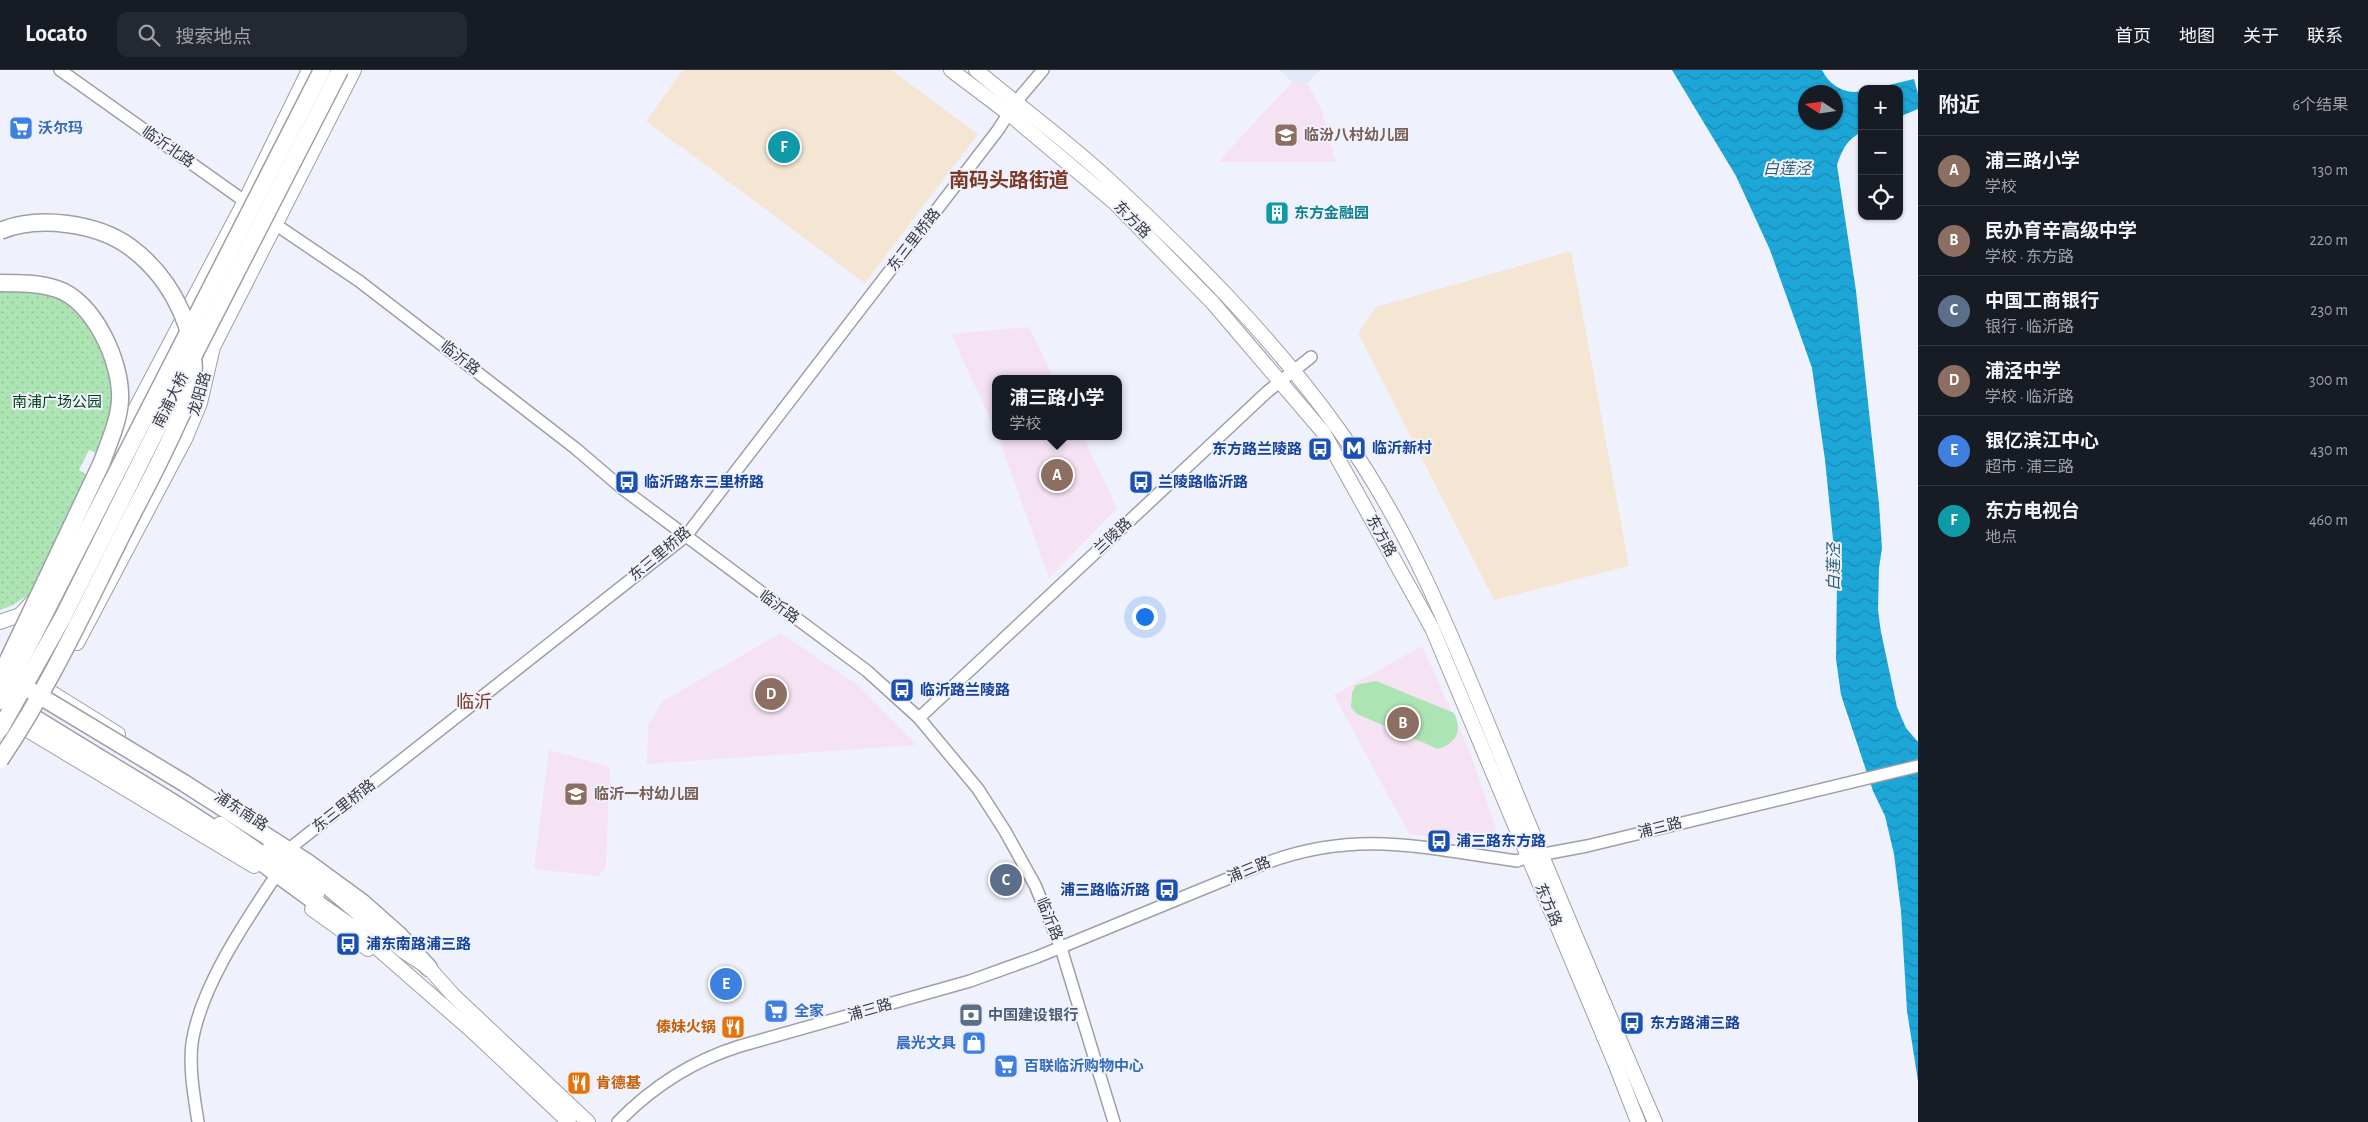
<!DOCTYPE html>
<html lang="zh">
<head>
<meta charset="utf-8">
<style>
  :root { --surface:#171b24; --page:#242831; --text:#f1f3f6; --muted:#9ea1a6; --line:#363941; --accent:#ca9d90 }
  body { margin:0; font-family:"Alegreya Sans","Noto Sans SC",sans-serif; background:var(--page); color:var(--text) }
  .controls { position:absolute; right:15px; top:15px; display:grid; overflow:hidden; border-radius:10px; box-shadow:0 1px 4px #0004 }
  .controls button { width:45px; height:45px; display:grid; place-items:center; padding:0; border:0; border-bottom:1px solid var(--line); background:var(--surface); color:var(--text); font:25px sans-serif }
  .compass { position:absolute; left:1798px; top:15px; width:45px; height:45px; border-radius:50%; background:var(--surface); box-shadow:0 1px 4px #0004; rotate:282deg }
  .you { position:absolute; left:1144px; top:546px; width:18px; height:18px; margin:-12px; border:4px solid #fff; border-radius:50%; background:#1a73e8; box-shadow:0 0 0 8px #1a73e833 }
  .badge { display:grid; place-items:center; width:32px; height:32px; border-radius:50%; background:var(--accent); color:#fff; font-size:16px; font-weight:700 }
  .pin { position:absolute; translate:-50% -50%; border:2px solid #fff; box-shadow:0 1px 5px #0006 }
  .popup { position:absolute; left:992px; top:305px; width:130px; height:65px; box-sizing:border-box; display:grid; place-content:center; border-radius:10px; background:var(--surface); filter:drop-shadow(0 1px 4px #0005); font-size:16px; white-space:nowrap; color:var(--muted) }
  .popup b { font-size:19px; color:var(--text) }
  .popup::after { content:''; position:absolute; left:50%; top:100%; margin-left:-10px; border:10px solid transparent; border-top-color:var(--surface) }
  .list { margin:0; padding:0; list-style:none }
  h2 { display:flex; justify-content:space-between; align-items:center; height:65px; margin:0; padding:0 20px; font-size:21px }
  h2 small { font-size:16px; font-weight:400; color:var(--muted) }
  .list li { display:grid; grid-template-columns:32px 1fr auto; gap:15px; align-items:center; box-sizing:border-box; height:70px; padding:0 20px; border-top:1px solid var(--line) }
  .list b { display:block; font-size:19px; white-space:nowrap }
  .list p { margin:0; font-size:16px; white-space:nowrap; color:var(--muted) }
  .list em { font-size:16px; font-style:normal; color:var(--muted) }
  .icon { flex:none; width:28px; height:28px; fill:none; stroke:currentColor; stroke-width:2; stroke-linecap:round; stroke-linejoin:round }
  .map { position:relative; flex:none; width:1918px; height:1052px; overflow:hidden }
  header { display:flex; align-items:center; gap:30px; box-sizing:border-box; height:70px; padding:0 25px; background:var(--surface); border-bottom:1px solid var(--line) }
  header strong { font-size:24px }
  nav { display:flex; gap:28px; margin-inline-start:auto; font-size:18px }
  .search { width:350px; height:45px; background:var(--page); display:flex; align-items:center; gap:12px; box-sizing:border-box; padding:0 18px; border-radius:10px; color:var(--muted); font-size:19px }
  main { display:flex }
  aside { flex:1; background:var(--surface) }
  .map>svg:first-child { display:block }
</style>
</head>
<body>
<header>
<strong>Locato</strong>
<div class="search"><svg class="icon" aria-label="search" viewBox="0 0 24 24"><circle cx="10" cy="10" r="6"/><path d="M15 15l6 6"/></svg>搜索地点</div>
<nav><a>首页</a><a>地图</a><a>关于</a><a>联系</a></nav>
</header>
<main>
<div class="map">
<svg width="1918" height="1052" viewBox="0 0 1918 1052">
  <defs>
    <pattern id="park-dots" width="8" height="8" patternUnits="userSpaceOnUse" patternTransform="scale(1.25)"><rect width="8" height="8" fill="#ade4b3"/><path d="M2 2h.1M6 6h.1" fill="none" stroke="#96c49b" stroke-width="1.8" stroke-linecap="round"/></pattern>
    <pattern id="water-waves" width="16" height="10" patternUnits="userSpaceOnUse" patternTransform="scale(1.25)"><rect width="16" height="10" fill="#1da7d9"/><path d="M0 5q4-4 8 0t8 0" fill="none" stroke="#1b89b1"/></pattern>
  </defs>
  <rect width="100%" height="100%" fill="#eff2fc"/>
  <!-- commercial -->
  <g fill="#f5e6d3">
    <path d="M683,0H891L978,64L865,213L646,51Z"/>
    <path d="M1571,181L1629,496L1494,530L1358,263L1376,237Z"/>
  </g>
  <!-- built -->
  <path fill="#e3e8f9" d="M1280,0H1320L1307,13L1292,12Z"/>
  <!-- education -->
  <g fill="#f5e2f3">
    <path d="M1292,12L1307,13L1321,38L1336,92H1218Z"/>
    <path d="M1029,257L1054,309H996V361L951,264Z"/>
    <path d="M1011,366H1083L1117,438L1049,508L1000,372Z"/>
    <path d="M781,563L859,616L916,675L647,694L648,655L663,631Z"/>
    <path d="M1422,576L1469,680L1502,776L1409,764L1334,625Z"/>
    <path d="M549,680L610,697L606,797L598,806L534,799Z"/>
  </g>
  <!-- grass -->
  <path fill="#ade4b3" d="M1376,611L1454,643C1463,661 1456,673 1438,679L1357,644L1351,637L1352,623L1356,615Z"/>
  <!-- park -->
  <path fill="url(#park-dots)" d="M22,218L59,229L90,252L109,298L118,344L101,385L89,380L79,400L89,406L32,522L13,535L0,540V220Z"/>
  <!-- water -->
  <g fill="url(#water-waves)" fill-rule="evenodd">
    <path d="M1672,0H1822C1829,15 1845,25 1862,21V62C1847,69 1842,80 1837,95L1856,221L1879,434L1882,478L1879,498L1878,540L1881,562L1897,637L1906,658L1918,672V1011L1907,941L1901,841L1894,784L1885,746L1873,721L1841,625L1836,589L1837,509L1825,390L1812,298L1770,180L1736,106ZM1806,22H1836V52H1806Z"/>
    <path d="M1914,9L1918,24V39L1899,47V19H1872Z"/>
  </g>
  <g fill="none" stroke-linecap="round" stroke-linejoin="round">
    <!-- minor casing -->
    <g stroke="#9da0a9" stroke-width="14">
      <g id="minor">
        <path d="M60,0L250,135"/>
        <path d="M269,150L359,211L411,251L575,378L623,419L867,601L919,648L978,719L1005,761L1035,815L1061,878L1114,1052"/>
        <path d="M919,648L1267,322L1311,287"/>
        <path d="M294,775L686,466L998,60L1015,33L1043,0"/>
        <path d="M198,1052C194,1026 189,999 192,973C200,919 243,855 273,810"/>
        <path d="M618,1052C653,1016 692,991 740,976L970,911L1037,887L1266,793C1358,759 1424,778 1517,791L1528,787L1587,776L1918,696"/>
      </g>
    </g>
    <!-- major casing -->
    <g stroke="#9da0a9" stroke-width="16">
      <g id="major">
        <path d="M951,0L1008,43L1115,133L1213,233L1323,362L1432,558L1615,993L1638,1052"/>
        <path d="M976,0C1020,37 1067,71 1109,110C1192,187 1273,268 1339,360C1413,462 1458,582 1506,698C1554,817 1604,934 1655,1052"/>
        <path d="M109,389L245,131L309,0"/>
        <path d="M0,552L20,545L33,531"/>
        <path d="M77,573L185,369L200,333L213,277L354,0"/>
        <path d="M20,603L118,664"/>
        <path d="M14,652L254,796"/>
        <path d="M220,754L300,810L317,825"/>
        <path d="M270,777L328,818L403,881L429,898L453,925L588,1052"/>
        <path d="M312,839L368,879"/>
        <path d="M352,856L471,960L569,1052"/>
      </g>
    </g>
    <!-- highway casing -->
    <g stroke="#9da0a9" stroke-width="19">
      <g id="highway">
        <path d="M2,627C67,670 136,708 202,751C256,786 305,827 359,862"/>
        <path d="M184,713L307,792L363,833L398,864L429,898"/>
      </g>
    </g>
    <!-- minor -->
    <use href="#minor" stroke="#fff" stroke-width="11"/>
    <!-- major -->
    <use href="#major" stroke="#fff" stroke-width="14"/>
    <!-- highway -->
    <use href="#highway" stroke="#fff" stroke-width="16"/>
    <!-- highway-bridge casing -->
    <g stroke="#9da0a9" stroke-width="19" stroke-linecap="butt">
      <g id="highway-bridge">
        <path d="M0,161C38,145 97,153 130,177C173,209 203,268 191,322C189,332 183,341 179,350C165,381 150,411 134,441C91,525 53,612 0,690"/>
        <path d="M0,213C19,213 39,213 57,219C94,231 122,293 120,330C119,351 109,372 102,392L0,607"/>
        <path d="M30,620L184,713"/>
        <path d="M0,631L322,0"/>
        <path d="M0,659L63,547L195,283L340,0"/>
      </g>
    </g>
    <!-- highway-bridge -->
    <use href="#highway-bridge" stroke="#fff" stroke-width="16"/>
  </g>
  <!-- icons -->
  <defs>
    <g id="supermarket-square" transform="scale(1.25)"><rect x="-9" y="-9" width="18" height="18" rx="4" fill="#3f7fe0" stroke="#eff2fc"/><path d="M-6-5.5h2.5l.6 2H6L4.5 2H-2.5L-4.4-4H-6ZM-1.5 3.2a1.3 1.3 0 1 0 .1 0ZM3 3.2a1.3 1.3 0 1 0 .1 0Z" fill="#fff"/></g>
    <g id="school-square" transform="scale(1.25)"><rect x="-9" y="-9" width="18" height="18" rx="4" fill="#8d6e63" stroke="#eff2fc"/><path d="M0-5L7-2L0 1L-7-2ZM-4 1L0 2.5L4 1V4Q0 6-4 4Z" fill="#fff"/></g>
    <g id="building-square" transform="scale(1.25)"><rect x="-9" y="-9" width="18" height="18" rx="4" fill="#0f9aa8" stroke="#eff2fc"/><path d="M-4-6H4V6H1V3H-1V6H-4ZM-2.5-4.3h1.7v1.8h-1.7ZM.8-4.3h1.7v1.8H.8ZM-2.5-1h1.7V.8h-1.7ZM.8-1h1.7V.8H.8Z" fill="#fff"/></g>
    <g id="metro-square" transform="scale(1.25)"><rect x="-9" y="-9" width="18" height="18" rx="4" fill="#1a4fb4" stroke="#eff2fc"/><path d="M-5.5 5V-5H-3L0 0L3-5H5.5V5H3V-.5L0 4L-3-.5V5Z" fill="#fff"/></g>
    <g id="bus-square" transform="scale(1.25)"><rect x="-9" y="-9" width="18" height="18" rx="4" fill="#1a4fb4" stroke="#eff2fc"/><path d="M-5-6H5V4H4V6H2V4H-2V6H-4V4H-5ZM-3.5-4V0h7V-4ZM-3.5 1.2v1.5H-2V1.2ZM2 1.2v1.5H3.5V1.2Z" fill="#fff"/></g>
    <g id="bank-square" transform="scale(1.25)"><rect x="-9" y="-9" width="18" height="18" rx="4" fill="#5c6f8a" stroke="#eff2fc"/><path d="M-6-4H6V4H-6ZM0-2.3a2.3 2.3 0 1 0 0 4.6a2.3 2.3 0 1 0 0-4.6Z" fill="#fff"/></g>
    <g id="restaurant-square" transform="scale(1.25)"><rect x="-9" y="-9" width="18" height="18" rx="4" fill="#e8710a" stroke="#eff2fc"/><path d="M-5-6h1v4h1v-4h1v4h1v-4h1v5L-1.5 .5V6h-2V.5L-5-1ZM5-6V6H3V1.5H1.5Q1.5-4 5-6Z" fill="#fff"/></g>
    <g id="shop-square" transform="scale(1.25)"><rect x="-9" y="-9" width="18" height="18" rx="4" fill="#3f7fe0" stroke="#eff2fc"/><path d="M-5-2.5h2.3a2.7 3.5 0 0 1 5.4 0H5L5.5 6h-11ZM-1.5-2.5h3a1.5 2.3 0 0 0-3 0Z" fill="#fff"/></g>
  </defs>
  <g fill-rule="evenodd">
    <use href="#supermarket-square" x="21" y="58"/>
    <use href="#school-square" x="1286" y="65"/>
    <use href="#building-square" x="1277" y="143"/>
    <use href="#metro-square" x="1354" y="378"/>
    <use href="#bus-square" x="1320" y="379"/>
    <use href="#bus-square" x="627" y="412"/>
    <use href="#bus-square" x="1141" y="412"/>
    <use href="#bus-square" x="902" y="620"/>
    <use href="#school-square" x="576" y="724"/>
    <use href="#bus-square" x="1439" y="771"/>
    <use href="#bus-square" x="1167" y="820"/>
    <use href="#bus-square" x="348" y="874"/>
    <use href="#supermarket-square" x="776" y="941"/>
    <use href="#bank-square" x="971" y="945"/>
    <use href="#bus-square" x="1632" y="953"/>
    <use href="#restaurant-square" x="733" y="957"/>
    <use href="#shop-square" x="974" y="973"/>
    <use href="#supermarket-square" x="1006" y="996"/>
    <use href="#restaurant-square" x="579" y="1013"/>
  </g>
  <g text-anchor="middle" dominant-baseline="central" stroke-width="4" stroke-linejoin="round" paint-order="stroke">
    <!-- shop labels -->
    <g font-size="15" font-weight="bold" fill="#366cbe" stroke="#eff2fc" text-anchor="start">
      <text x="38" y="58">沃尔玛</text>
      <text x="794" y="941">全家</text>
      <text x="956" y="973" text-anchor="end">晨光文具</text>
      <text x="1024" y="996">百联临沂购物中心</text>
    </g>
    <!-- education labels -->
    <g font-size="15" font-weight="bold" fill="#785e54" stroke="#eff2fc" text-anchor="start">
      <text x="1304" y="65">临汾八村幼儿园</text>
      <text x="594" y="724">临沂一村幼儿园</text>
    </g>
    <!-- street labels -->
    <g font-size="15" fill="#393a3e" stroke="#eff2fc">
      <text transform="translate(168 77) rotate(35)">临沂北路</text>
      <text transform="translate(1132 150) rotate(45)">东方路</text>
      <text transform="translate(914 170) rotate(-52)">东三里桥路</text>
      <text transform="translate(460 288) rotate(38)">临沂路</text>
      <text transform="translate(200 324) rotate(-74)">龙阳路</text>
      <text transform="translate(171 330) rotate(-63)">南浦大桥</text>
      <text transform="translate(1113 466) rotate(-43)">兰陵路</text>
      <text transform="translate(1381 466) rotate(61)">东方路</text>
      <text transform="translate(660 484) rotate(-40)">东三里桥路</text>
      <text transform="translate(779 537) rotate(36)">临沂路</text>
      <text transform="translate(344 736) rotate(-38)">东三里桥路</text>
      <text transform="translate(241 741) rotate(33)">浦东南路</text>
      <text transform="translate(1660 758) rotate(-14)">浦三路</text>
      <text transform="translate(1249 800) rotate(-22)">浦三路</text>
      <text transform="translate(1548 835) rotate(67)">东方路</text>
      <text transform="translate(1049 849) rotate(68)">临沂路</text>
      <text transform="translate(870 940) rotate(-16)">浦三路</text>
    </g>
    <!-- culture labels -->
    <g font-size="15" font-weight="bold" fill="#0d838f" stroke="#eff2fc" text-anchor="start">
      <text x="1294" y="143">东方金融园</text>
    </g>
    <!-- park labels -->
    <g font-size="15" fill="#034416" stroke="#eff2fc">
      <text x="57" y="332">南浦广场公园</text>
    </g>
    <!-- transit labels -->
    <g font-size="15" font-weight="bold" fill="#164399" stroke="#eff2fc" text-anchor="start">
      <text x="1372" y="378">临沂新村</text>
      <text x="1302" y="379" text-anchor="end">东方路兰陵路</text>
      <text x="644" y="412">临沂路东三里桥路</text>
      <text x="1158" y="412">兰陵路临沂路</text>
      <text x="920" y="620">临沂路兰陵路</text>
      <text x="1456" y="771">浦三路东方路</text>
      <text x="1150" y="820" text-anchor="end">浦三路临沂路</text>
      <text x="366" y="874">浦东南路浦三路</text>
      <text x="1650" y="953">东方路浦三路</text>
    </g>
    <!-- service labels -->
    <g font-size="15" font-weight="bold" fill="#4e5e75" stroke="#eff2fc" text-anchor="start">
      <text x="988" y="945">中国建设银行</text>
    </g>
    <!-- food labels -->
    <g font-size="15" font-weight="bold" fill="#c56008" stroke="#eff2fc" text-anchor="end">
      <text x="716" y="957">傣妹火锅</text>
      <text x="596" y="1013" text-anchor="start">肯德基</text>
    </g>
    <!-- water labels -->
    <g font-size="16" font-style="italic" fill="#2c5d73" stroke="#eff2fc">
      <text x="1787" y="99">白莲泾</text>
      <text transform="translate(1834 497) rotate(-90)">白莲泾</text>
    </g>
    <!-- quarter labels -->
    <g font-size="18" fill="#7c3824" stroke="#eff2fc">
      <text x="474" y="633">临沂</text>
    </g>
    <!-- district labels -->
    <g font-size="20" font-weight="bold" fill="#7c3824" stroke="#eff2fc">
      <text x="1009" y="111">南码头路街道</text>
    </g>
  </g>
</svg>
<div class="controls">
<button>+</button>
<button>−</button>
<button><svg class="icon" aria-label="locate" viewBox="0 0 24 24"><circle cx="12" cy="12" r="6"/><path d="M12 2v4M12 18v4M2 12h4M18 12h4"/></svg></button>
</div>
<svg class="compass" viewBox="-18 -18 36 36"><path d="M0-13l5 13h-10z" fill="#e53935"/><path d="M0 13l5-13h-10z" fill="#9ea1a6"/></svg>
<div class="you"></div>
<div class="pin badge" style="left:1057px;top:405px;background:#8d6e63">A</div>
<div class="popup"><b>浦三路小学</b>学校</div>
<div class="pin badge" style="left:1403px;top:653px;background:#8d6e63">B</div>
<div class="pin badge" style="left:1006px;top:810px;background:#5c6f8a">C</div>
<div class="pin badge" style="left:771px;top:624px;background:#8d6e63">D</div>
<div class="pin badge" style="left:726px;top:914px;background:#3f7fe0">E</div>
<div class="pin badge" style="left:784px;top:77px;background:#0f9aa8">F</div>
</div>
<aside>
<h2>附近<small>6个结果</small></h2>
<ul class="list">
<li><span class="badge" style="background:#8d6e63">A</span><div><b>浦三路小学</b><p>学校</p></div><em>130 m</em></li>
<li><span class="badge" style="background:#8d6e63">B</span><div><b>民办育辛高级中学</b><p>学校 · 东方路</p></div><em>220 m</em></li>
<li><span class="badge" style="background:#5c6f8a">C</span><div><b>中国工商银行</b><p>银行 · 临沂路</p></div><em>230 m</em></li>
<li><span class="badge" style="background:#8d6e63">D</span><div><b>浦泾中学</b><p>学校 · 临沂路</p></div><em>300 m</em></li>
<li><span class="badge" style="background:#3f7fe0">E</span><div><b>银亿滨江中心</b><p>超市 · 浦三路</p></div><em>430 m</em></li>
<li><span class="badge" style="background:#0f9aa8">F</span><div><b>东方电视台</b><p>地点</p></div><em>460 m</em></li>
</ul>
</aside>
</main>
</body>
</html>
